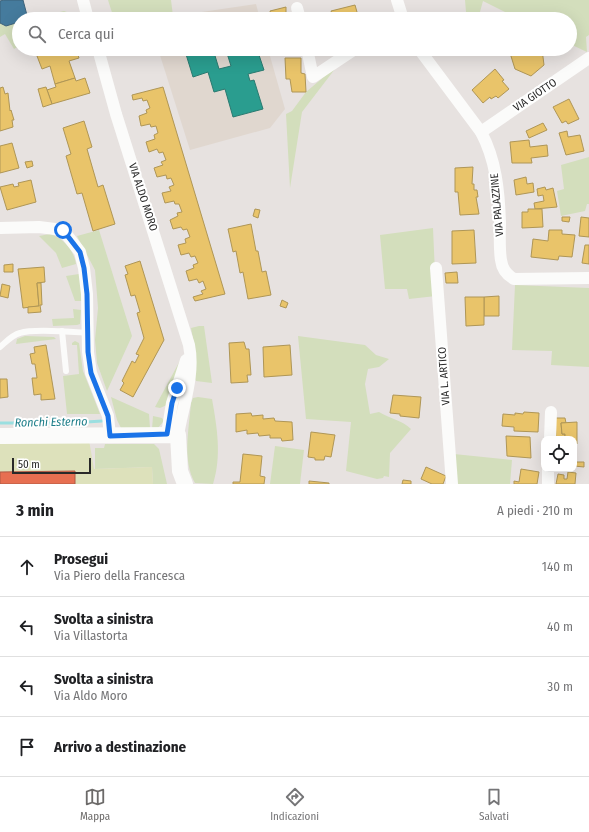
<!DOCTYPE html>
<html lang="it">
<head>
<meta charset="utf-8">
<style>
  :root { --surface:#fff; --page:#f2f2f2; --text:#202124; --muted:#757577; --line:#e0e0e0; --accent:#6c6a69 }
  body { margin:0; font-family:"Fira Sans Condensed",sans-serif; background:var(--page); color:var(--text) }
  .controls { position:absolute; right:12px; bottom:12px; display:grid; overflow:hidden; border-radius:8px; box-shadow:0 4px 16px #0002 }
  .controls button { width:36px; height:36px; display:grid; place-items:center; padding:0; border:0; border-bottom:1px solid var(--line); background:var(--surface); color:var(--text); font:20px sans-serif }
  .scale { position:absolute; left:12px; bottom:10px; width:79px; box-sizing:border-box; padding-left:4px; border:2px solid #292929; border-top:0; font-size:11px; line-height:14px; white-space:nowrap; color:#292929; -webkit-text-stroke:3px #fff; paint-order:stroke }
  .stop { position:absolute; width:12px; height:12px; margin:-9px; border:3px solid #1a73e8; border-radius:50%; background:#fff }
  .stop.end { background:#1a73e8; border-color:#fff; box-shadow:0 1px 4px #0008 }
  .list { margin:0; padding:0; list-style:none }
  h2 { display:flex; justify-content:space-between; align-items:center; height:52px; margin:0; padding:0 16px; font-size:17px }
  h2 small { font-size:13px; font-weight:400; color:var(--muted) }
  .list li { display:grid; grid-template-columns:26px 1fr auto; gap:12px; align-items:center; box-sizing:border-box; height:60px; padding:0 16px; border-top:1px solid var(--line) }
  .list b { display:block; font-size:15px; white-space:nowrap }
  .list p { margin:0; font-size:13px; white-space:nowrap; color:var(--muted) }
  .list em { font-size:13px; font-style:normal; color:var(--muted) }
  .icon { flex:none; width:22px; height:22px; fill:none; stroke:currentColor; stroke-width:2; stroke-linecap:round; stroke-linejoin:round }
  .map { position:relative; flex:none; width:589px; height:484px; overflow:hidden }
  .search { position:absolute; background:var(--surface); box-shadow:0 4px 16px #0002; left:12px; right:12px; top:12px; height:44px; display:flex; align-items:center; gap:10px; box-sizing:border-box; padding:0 14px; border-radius:22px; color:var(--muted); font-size:15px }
  .sheet { height:292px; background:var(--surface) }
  nav { display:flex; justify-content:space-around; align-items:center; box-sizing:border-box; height:56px; border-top:1px solid var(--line); background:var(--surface); font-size:11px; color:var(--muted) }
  nav a { display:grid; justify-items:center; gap:2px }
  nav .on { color:var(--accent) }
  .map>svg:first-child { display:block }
</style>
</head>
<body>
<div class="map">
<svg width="589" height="484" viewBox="0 0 589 484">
  <rect width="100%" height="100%" fill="#e7e2e0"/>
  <!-- education -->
  <g fill="#e0d7cf">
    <path d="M256,4L260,19H154Z"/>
    <path d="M158,49H268L285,109L270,128L190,150Z"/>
  </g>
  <!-- green -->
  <g fill="#d3debc">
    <path d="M108,0H171L173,16L154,19H114Z"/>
    <path d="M465,0H589V35L586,37L587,52L570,44V19H519L483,1L478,19H470L466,12Z"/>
    <path d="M64,11L72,14L63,19H31Z"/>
    <path d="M19,22V46L14,49L5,34L0,37V23L6,26Z"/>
    <path d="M338,65L302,112L290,188L286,114L292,111L306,92Z"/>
    <path d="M589,157V204H587L585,211L561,216L557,191L564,189L561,165Z"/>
    <path d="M433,228L436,296L409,299L407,289H385L380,235Z"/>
    <path d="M99,230L132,336L107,391L97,363L95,340L98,308L95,270L77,236Z"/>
    <path d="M50,234C63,238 74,250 76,264L62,268L56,253L39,236Z"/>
    <path d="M79,274L83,301H75L66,276Z"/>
    <path d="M515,285L589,288V367L551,365L552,351L512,350Z"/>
    <path d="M73,309L81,310L80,324L77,325L53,326L52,319L74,318Z"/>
    <path d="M199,326H204L212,383L196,381L194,377V344L191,328Z"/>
    <path d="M25,336L54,337L56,339L16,344L17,339Z"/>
    <path d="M298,336L365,345L376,355L389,359L379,367L368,369L365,384L370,414L379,412C390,419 402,420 411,429L390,453L389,477L384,476L383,478L377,479L346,471L351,422L306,419Z"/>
    <path d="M75,341L79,343L83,371L100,414H67L63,376L79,374L77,345H72V343Z"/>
    <path d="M183,355L182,367L167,405L160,408L155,407Z"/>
    <path d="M111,397L149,414L150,428H121L117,420Z"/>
    <path d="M198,397L212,399C217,427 222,456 213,484L195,483C182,460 189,429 191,403L193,398Z"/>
    <path d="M153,416L162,418L164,421L157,429H152Z"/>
    <path d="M105,444H154L159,449L167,484H153L152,467L95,469V448H104Z"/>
    <path d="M275,446L304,450L300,484H270Z"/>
    <path d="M454,454L512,460L510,484H457Z"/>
  </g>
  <!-- pitch -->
  <path fill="#dde1bb" d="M89,440L94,469L152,467L153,484H0V441Z"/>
  <!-- homes -->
  <g fill="#e9c46a" stroke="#af9656">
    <path d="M355,5L359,19H334L331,11Z"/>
    <path d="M286,7V19H272L270,11Z"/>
    <path d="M492,15L504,19H491Z"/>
    <path d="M57,49H76L79,58L69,61L75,78L55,84L50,66L42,69L37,56Z"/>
    <path d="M515,49H542L544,65L531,76L515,69L510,53Z"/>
    <path d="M285,58H301V73L305,74L306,92H292L290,79H286Z"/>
    <path d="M495,69L504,80L502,81L509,89L498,98L496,96L491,99L490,97L483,103L472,90Z"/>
    <path d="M75,78L76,81L85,78L90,93L52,104L47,90L56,87L55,84Z"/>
    <path d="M3,87L5,94L8,93L10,111L11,110L14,120H12L13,127L0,131V88Z"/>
    <path d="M46,87L52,104L43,107L38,89Z"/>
    <path d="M163,87L225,294L195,301L193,297L203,294L201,291L206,289L203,281L199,283L197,279L189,281L186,271L194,268L193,265L198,263L195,256L191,257L189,253L181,255L178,245L186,243L185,239L190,237L187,229L183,230L181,227L173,229L170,220L178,216L177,213L182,212L179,204H175L174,201L165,203L162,193L171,191L169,187L174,185L171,178L167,179L166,175L157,177L154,168L163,165L161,162L166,160L163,152L159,153L157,149L149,152L146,142L155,139L154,135L158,133L156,126L151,127L150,124L141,126L139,116L147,113L146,110L150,108L147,100L143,101L142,98L133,100L132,95Z"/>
    <path d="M569,99L579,119L568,124L566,121L562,123L553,107Z"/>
    <path d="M84,121L92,147L87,149L98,187L103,185L115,224L93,231L82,193L77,194L66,156L71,154L63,128Z"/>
    <path d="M543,123L547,130L529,138L526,131Z"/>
    <path d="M567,131L568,137L580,135L584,151L566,155L559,133Z"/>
    <path d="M529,140L530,147L547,145L548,156L531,158L532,163H512L510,142Z"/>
    <path d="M12,143L19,168L0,173V146Z"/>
    <path d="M32,161L33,166L27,168L25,162Z"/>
    <path d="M473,167L472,184H474V190H477L478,197H476L479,214L460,215L458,192H455V168Z"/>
    <path d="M526,177L527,184L533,183L534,192L516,195L514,180Z"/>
    <path d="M31,180L36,202L7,210L0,187L13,184L14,187L19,186L18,183Z"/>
    <path d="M545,187L546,190L553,188L557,207L535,209L534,203L544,201L543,195L538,196L537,189Z"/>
    <path d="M255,209L260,210L258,218L253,216Z"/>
    <path d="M528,209H542L543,227L522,228V212H528Z"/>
    <path d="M562,217H570L569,222L562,221Z"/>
    <path d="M581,217L589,218V237L579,236Z"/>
    <path d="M251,224L256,251H258L262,272L266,271L271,295L248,299L243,272L240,273L236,251L233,252L228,229Z"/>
    <path d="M474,230L476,263L452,264V231Z"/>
    <path d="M549,230H562V234L575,235L572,257L559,256L558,260L531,257L533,239L548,241Z"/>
    <path d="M585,245H589V264L582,263Z"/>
    <path d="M140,261L164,340L133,397L120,390L124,383L122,381L132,361L135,363L139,355L136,354L144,338L137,313L140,312L135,295L131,296L125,275L128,274L125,266Z"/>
    <path d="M13,264V272H4V265Z"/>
    <path d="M44,267L45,282L37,283L39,306L23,308L18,269Z"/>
    <path d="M457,272L458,283H446L445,273Z"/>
    <path d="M37,283H41L42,305H40L41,312L28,313V307L39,306Z"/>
    <path d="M2,284L10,286L8,298L0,296Z"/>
    <path d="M499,296V316H484V297Z"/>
    <path d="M465,297H484V325L466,326Z"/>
    <path d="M282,300L288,303L286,308L280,306Z"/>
    <path d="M244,342L246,349H249L251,375H247L248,382L231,383L229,343Z"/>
    <path d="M46,345L55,399L41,400V394L34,395L32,378H37L35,364H32L30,354L35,353L34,347Z"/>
    <path d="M290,345L292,375L264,377L263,347Z"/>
    <path d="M0,379H7L8,397L0,398Z"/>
    <path d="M393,395L421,397L419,418L400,416V414L390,413Z"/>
    <path d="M524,412L539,413L538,432L514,431V427L502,426L503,414L515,415V413L523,414Z"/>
    <path d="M251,413L252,416L263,415V419L274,418L275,421L292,422L293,440L282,441L281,438H270V435L259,436L258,433L247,434V430L236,432V414Z"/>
    <path d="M555,418H565L566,423H561L562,434H565V439H556Z"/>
    <path d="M577,422V444H574V439H565V434H562L561,423Z"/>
    <path d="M311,432L335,435L331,457L325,456L324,460H315V458L308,457Z"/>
    <path d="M506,436L530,437L531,458L507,456Z"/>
    <path d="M243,454L262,456L260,476L265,477L264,484H233V482H240Z"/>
    <path d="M574,462H584V467L574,466Z"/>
    <path d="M426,467L446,476L443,484H432L421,479Z"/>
    <path d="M521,469L539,472L537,484H514V481L519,482Z"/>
    <path d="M568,472L576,473L575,484H556L558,474L564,475V479H567Z"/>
    <path d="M403,480L411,481V484H402Z"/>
    <path d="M309,481L329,483V484H309Z"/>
  </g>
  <!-- shops -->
  <path fill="#e76f51" stroke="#ae5a45" d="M75,471V484H0V472Z"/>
  <!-- schools -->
  <path fill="#2a9d8f" stroke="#2a7a70" d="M191,49H213L219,69L231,66L226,50L257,49L264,70L248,74L250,81L254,80L263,109L233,117L225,89L214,92L208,72L193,77L185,51Z"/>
  <!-- public -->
  <path fill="#457b9d" stroke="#3d627a" d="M4,0H23L28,19H19V22L6,26L0,23V1Z"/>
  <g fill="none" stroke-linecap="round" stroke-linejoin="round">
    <!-- stream -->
    <path stroke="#9bdfe0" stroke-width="3" d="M0,423H71L102,421"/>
    <!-- lane -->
    <g stroke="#fbfbfa" stroke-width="6">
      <path d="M62,331L66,371"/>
      <path d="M0,347C6,342 12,335 20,333C34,328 73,332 89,333"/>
    </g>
    <!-- street -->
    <g stroke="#fbfbfa" stroke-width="12">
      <path d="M83,0L88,19"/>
      <path d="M397,0L403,19"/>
      <path d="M297,8L300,19"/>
      <path d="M98,49L116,114L189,345C195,375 183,405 178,435"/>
      <path d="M307,49L313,77L355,49"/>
      <path d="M419,49L481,132C496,160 499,191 500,223C500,234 499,248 501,260C502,269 507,275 514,279L589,278"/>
      <path d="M481,132L589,58"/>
      <path d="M0,228L39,227L63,230L80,252L84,268L87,294L88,352L91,373L108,416L110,436"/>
      <path d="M436,268L452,484"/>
      <path d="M167,434L172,403L186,360"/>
      <path d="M550,439L551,412"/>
      <path d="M548,484V469"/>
    </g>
    <!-- secondary -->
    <path stroke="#fbfbfa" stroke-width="16" d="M0,436L178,435L180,471L185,484"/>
  </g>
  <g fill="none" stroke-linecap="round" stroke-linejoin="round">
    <!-- route -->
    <path stroke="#1a73e8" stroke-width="5" d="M63,230L80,252L84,268L87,294L88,352L91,373L108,416L110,436L167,434L172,403L177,388"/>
  </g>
  <g text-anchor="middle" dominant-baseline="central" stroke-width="4" stroke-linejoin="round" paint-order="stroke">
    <!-- street labels -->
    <g font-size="11" fill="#292929" stroke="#fff">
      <text transform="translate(535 95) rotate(-34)">VIA GIOTTO</text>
      <text transform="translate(143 197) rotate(72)">VIA ALDO MORO</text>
      <text transform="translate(497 205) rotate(-95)">VIA PALAZZINE</text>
      <text transform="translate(444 376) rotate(-94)">VIA L. ARTICO</text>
    </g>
    <!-- water labels -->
    <g font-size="12" font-style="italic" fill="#1d7e89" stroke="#fff">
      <text transform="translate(51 422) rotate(-1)">Ronchi Esterno</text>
    </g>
  </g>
</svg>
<div class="controls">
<button><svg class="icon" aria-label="locate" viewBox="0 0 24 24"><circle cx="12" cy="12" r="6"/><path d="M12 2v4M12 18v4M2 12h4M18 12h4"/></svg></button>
</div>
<div class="scale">50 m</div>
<div class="stop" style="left:63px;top:230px"></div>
<div class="stop end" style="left:177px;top:388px"></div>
<div class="search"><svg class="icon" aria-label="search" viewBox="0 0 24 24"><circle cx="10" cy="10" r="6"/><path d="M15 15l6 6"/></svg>Cerca qui</div>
</div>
<section class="sheet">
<h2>3 min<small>A piedi · 210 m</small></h2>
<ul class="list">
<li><svg class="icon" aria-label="ahead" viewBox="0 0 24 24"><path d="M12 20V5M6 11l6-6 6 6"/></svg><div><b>Prosegui</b><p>Via Piero della Francesca</p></div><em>140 m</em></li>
<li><svg class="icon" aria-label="left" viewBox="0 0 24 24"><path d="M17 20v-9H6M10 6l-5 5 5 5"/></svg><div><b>Svolta a sinistra</b><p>Via Villastorta</p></div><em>40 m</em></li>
<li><svg class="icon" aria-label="left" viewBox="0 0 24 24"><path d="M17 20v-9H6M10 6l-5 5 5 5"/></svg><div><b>Svolta a sinistra</b><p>Via Aldo Moro</p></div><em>30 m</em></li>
<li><svg class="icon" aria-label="arrive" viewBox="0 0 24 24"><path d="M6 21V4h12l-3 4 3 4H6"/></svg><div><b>Arrivo a destinazione</b></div></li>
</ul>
</section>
<nav>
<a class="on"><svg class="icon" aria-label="map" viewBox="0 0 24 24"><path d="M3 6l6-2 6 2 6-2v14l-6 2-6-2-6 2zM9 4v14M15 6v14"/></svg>Mappa</a>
<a><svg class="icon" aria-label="directions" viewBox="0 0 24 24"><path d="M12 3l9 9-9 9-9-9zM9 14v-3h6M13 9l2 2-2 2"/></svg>Indicazioni</a>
<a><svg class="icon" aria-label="saved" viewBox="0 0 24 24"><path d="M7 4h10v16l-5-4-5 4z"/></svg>Salvati</a>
</nav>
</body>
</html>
